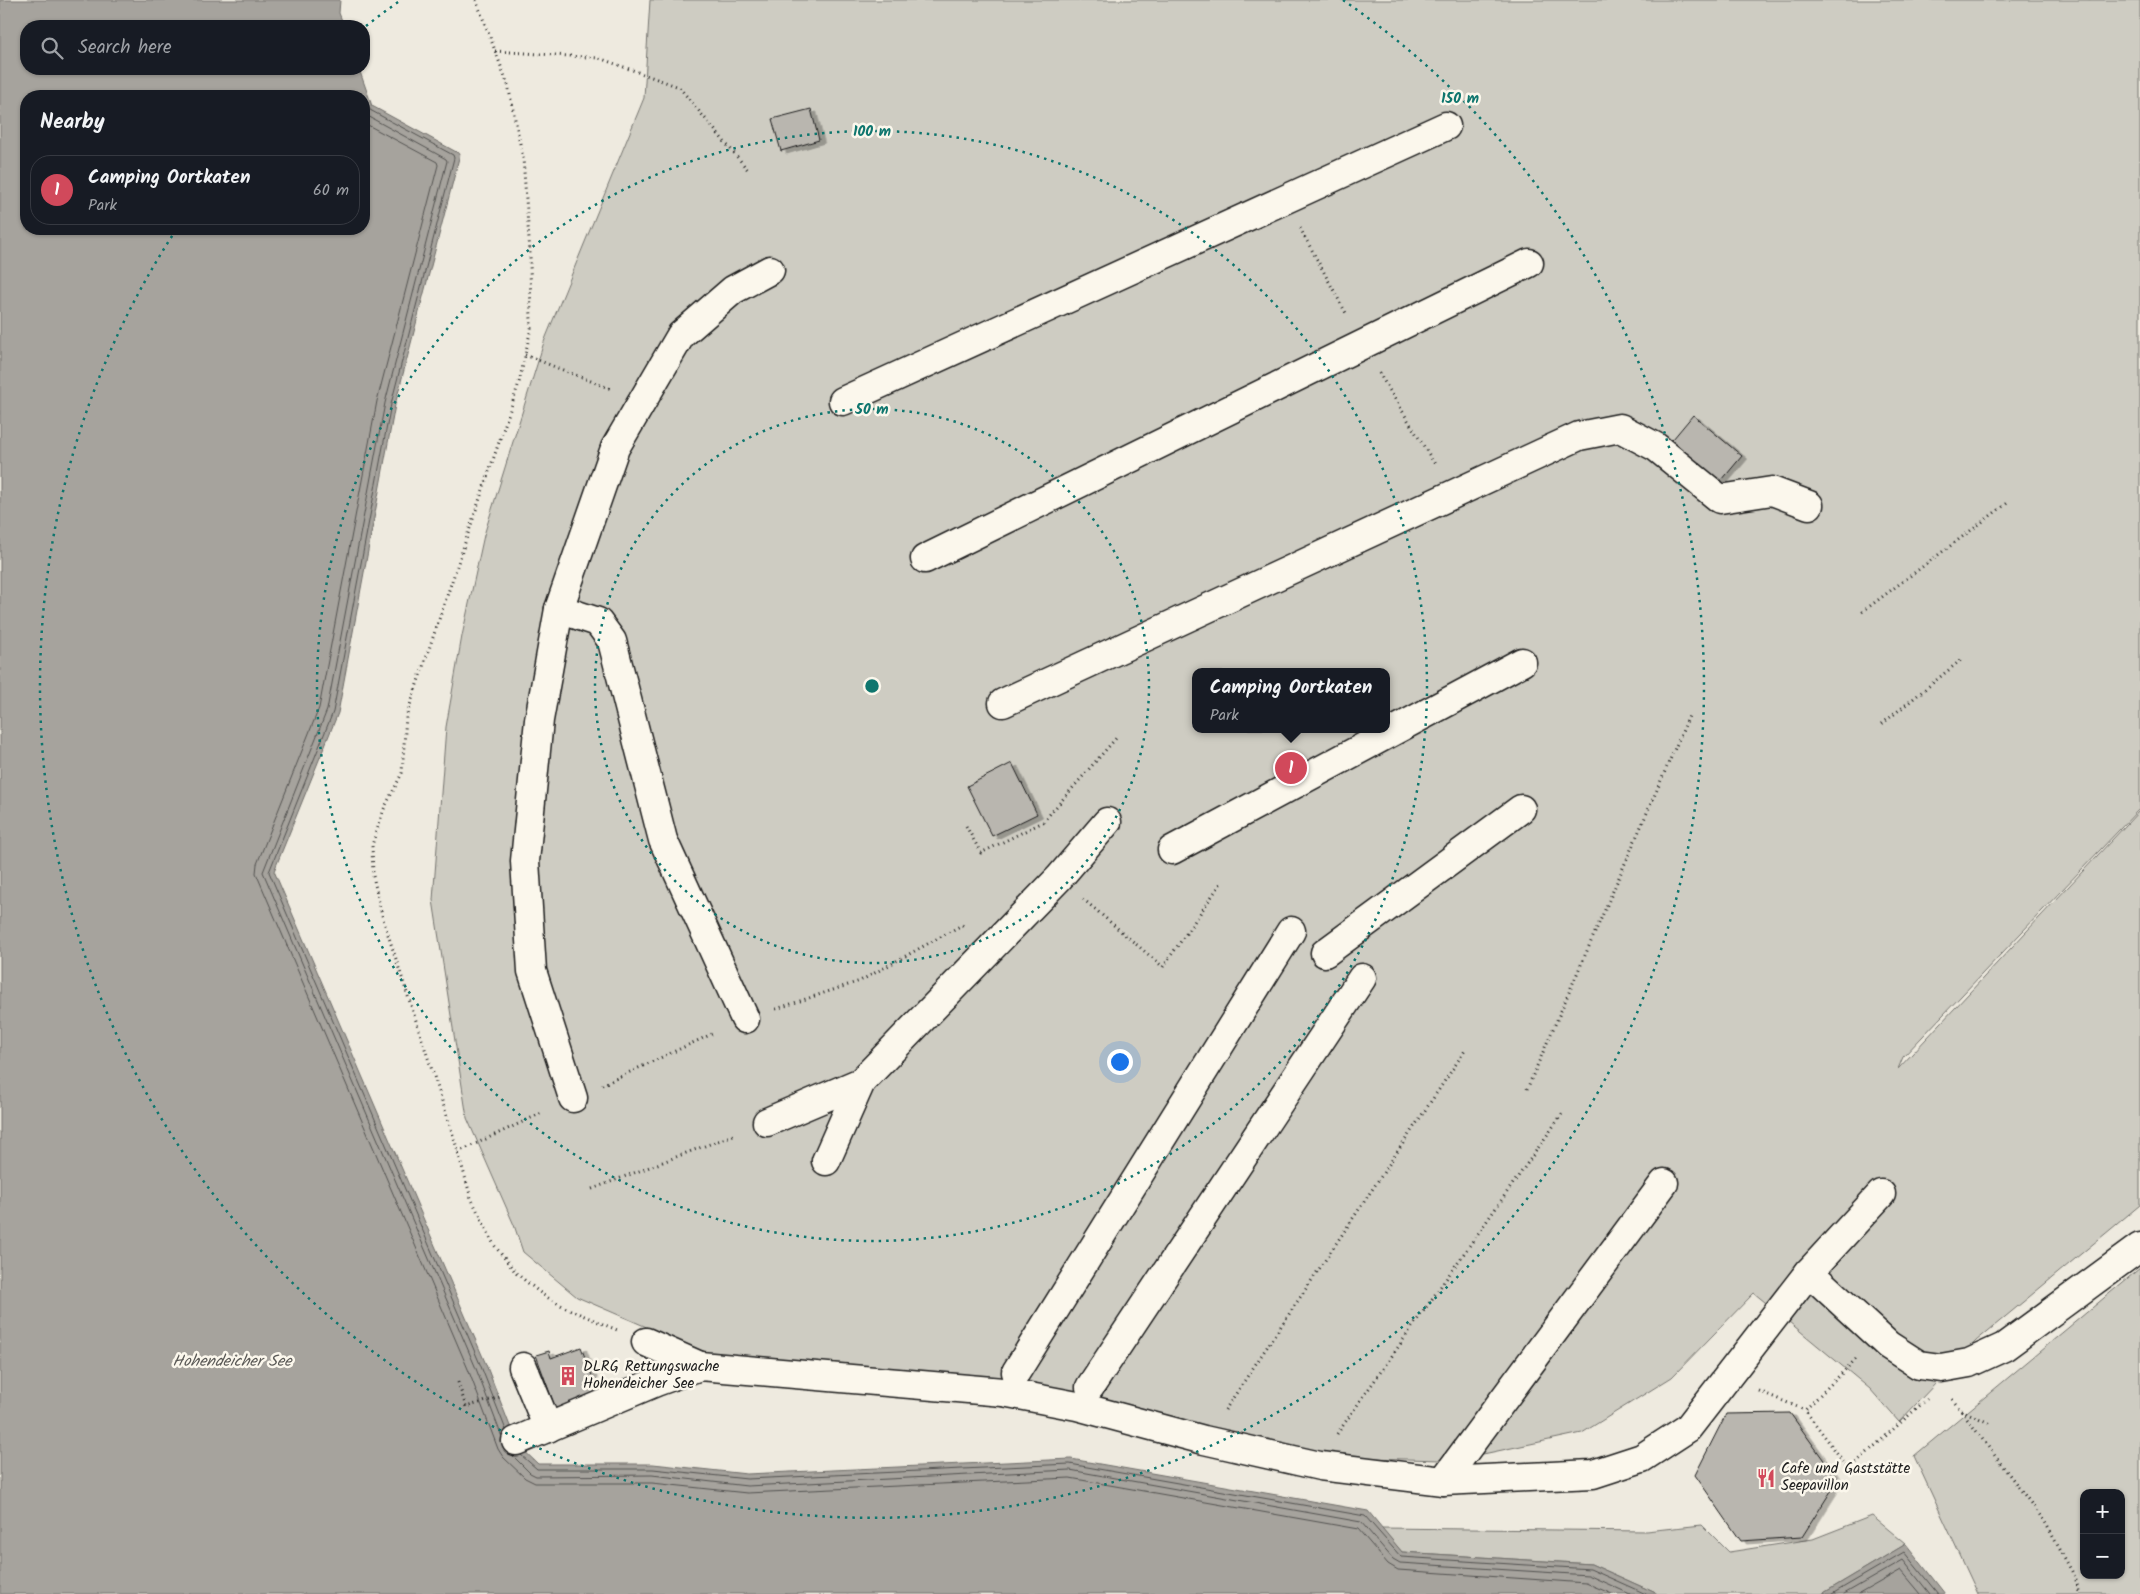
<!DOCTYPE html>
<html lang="en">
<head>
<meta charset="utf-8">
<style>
  :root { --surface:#171b24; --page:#242831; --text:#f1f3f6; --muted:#9ea1a6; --line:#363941; --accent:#d1495b }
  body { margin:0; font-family:Kalam,sans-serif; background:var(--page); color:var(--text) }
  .controls { position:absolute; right:15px; bottom:15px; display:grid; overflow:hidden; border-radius:10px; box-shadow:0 1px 4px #0004 }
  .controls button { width:45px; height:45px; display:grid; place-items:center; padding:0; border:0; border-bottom:1px solid var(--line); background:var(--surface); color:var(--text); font:25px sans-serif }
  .you { position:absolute; left:1119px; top:1061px; width:18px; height:18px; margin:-12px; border:4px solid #fff; border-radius:50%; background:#1a73e8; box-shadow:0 0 0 8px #1a73e833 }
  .badge { display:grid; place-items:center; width:32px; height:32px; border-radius:50%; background:var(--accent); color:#fff; font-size:16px; font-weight:700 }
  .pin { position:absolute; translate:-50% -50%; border:2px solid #fff; box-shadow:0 1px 5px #0006 }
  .popup { position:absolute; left:1192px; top:668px; width:198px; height:65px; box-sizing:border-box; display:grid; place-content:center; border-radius:10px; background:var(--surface); filter:drop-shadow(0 1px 4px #0005); font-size:16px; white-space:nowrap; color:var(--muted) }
  .popup b { font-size:19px; color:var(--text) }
  .popup::after { content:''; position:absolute; left:50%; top:100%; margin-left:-10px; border:10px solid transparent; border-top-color:var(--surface) }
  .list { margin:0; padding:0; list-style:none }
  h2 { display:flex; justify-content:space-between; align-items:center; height:65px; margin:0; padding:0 20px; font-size:21px }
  h2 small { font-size:16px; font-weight:400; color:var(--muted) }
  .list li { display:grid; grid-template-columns:32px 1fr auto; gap:15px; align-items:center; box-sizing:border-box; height:70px; margin:0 10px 10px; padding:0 10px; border:1px solid var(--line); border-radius:20px }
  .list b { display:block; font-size:19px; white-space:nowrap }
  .list p { margin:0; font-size:16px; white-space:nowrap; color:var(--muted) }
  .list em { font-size:16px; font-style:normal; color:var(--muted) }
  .icon { flex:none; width:28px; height:28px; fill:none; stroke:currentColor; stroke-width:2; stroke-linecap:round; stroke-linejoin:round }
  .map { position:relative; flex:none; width:2140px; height:1594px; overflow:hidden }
  .search { position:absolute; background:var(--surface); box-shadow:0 1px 4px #0004; left:20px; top:20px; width:350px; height:55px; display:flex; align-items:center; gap:12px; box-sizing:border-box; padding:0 18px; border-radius:20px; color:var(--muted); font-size:19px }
  .panel { position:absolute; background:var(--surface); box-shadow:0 1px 4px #0004; left:20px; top:90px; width:350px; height:145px; border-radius:20px }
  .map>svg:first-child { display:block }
</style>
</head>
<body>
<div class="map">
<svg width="2140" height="1594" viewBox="0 0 2140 1594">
  <defs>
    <filter id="shadow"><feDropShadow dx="5.5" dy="3" stdDeviation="0" flood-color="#0004"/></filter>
  </defs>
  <rect width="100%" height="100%" fill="#eeeadf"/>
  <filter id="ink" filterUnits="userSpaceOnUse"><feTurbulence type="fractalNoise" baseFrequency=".02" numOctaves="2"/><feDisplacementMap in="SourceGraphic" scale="10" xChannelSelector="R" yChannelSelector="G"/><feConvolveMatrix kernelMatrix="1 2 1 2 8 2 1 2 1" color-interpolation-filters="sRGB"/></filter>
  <g filter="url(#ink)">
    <!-- green -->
    <g fill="#ceccc2" stroke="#75746f" fill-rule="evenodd">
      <path d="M650,0H2140V808L1903,1057L1898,1069L2140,810V1205L1976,1341L1899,1422L1870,1389L1754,1293L1672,1377L1582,1433L1488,1453L1441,1460L1300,1456L707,1353L577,1297L523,1252L514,1225L467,1118L433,900L446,727L462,636L484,535L544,342L644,98ZM1196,672H1386V729H1196Z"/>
      <path d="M2140,1268V1594H1978L1914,1456ZM2084,1493H2121V1575H2084Z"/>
      <path d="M1872,1516L1906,1544L1822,1594H1658L1591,1564L1402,1552L1381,1528L1646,1531L1702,1525L1729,1552L1813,1539Z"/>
    </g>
    <!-- water -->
    <g fill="#a6a39d" stroke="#6f6d69" fill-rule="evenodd">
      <path d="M0,0H340L339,13L344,26H26V69H359L372,106L460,154L395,405L338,713L274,871L485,1362L517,1444L538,1464H653L747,1474L1071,1459L1368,1511L1402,1552L1591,1564L1658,1594H0ZM26,96H364V229H26Z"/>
      <path d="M1906,1544L1945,1594H1822Z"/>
    </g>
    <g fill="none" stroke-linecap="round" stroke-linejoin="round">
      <!-- shore -->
      <g stroke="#535250" stroke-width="1">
        <path d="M364,98L370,110L453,155L454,158L391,404L333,712L269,872L480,1364L506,1430"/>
        <path d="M364,114L446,159L447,161L385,403L327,710L263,872L475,1366L502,1437"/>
        <path d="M364,123L437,162L438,165L377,401L319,708L257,864L256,873L468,1369L498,1449L503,1457L525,1478L535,1483H652L747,1493L1070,1478L1358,1529L1388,1564L1398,1570L1586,1583L1612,1594"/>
        <path d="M512,1455L530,1473L536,1476L652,1475L747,1486L1070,1470L1361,1522L1393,1559L1400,1563L1588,1575L1630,1594"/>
        <path d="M521,1455L537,1469H653L747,1479L1070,1464L1365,1516L1401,1557L1590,1569L1646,1594"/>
        <path d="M1832,1594L1904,1552L1938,1594"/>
        <path d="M1844,1594L1903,1560L1930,1594"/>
        <path d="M1859,1594L1901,1570L1921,1594"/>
      </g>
    </g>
    <!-- building -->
    <g fill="#b9b6af" stroke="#1c1c1c" filter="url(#shadow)">
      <path d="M811,109L819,140L781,151L772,119Z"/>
      <path d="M1693,415L1742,456L1717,486L1668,445Z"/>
      <path d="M1012,763L1037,814L992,836L967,786Z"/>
      <path d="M581,1347L599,1394L556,1410L536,1355L549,1351L551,1358Z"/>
      <path d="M1790,1413L1838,1480L1802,1537L1741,1541L1695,1475L1726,1414Z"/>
    </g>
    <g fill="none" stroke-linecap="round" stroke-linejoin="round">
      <!-- minor casing -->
      <g stroke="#1c1c1c" stroke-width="31">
        <g id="minor">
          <path d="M843,401L1446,126"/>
          <path d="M925,559L1529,263"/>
          <path d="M559,609L598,622L612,641L663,840L745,1019"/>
          <path d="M1003,703L1579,436L1620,428L1656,447L1720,499L1772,491L1809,505"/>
          <path d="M1172,850L1522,662"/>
          <path d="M1325,953L1521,809"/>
          <path d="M573,1098L532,971L525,861L539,720L559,609L615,448L681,335L733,290L770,270"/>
          <path d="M767,1122L861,1082L1059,878L1107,822"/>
          <path d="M826,1161L861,1082"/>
          <path d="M1809,1272L1888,1345L1919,1365L1941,1368L1969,1363L2004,1347L2140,1247"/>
          <path d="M646,1342L700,1366"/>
          <path d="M523,1367L548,1428"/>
          <path d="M1016,1372L1291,931"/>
          <path d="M1090,1387L1362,978"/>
          <path d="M516,1441L656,1382L700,1366L1003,1392L1077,1406L1204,1440L1320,1466L1443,1481L1593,1474L1642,1458L1688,1428L1809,1272L1881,1194"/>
          <path d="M1443,1481L1664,1183"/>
        </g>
      </g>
      <!-- path -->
      <g stroke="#1c1c1c" stroke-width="3" stroke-dasharray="1 4" stroke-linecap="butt">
        <path d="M476,0L508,85L523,158L530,253L531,328L519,383L406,717L402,773L384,809L372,845L373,876L383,919L454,1138L471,1198L494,1245L517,1274L543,1295L566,1308L617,1330"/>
        <path d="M495,51L599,58L679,87L748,170"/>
        <path d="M1300,228L1347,315"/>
        <path d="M525,355L611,389"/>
        <path d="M1379,373L1436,466"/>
        <path d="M1862,612L2009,502"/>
        <path d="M1882,724L1961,660"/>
        <path d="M966,826L981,853L1043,822L1117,737"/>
        <path d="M1083,899L1163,967L1221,883"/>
        <path d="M776,1009L860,981L962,925L965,927"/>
        <path d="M602,1085L714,1033"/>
        <path d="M1527,1089L1689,716"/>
        <path d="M458,1152L544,1112"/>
        <path d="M592,1189L736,1134"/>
        <path d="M1856,1359L1805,1410L1849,1469L1927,1399"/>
        <path d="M458,1382L466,1407L500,1397"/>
        <path d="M1759,1391L1805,1410"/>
        <path d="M1952,1399L2045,1522L2075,1577L2080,1594"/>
        <path d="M1225,1410L1466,1049"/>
        <path d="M1961,1410L1989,1423"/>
        <path d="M1337,1434L1562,1114"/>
      </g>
      <!-- minor -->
      <use href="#minor" stroke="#fbf7ec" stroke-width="28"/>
    </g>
  </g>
  <!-- distance rings -->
  <g fill="none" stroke="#0f766e" stroke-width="2.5" stroke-dasharray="2.5 5">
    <circle cx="872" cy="686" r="277"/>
    <circle cx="872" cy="686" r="555"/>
    <path d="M366 26A832 832 0 0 1 401 0M1343 0A832 832 0 1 1 174 233"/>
  </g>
  <!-- icons -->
  <defs>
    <g id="building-bare" transform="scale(1.5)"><path d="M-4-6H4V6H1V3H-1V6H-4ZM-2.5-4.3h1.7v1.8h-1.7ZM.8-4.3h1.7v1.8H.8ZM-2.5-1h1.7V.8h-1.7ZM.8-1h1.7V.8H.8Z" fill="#d1495b" stroke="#fbf7ec" stroke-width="2.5" paint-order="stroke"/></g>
    <g id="restaurant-bare" transform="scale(1.5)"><path d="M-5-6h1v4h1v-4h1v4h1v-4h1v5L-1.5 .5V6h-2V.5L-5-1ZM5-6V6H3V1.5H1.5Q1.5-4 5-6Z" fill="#d1495b" stroke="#fbf7ec" stroke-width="2.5" paint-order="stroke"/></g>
  </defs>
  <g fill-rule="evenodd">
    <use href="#building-bare" x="568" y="1376"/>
    <use href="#restaurant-bare" x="1766" y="1478"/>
  </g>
  <g text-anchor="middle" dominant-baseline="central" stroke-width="5" stroke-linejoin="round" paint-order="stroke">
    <!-- poi labels -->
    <g font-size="15" fill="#1c1c1c" stroke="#fbf7ec" text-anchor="start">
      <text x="583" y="1367">DLRG Rettungswache<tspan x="583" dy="17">Hohendeicher See</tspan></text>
      <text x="1781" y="1469">Cafe und Gaststätte<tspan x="1781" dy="17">Seepavillon</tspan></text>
    </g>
    <!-- water labels -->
    <g font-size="16" font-style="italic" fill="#5a5956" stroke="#fbf7ec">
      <text x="232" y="1361">Hohendeicher See</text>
    </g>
  </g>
  <circle cx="872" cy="686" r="8" fill="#0f766e" stroke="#fbf7ec" stroke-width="2.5"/>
  <g font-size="15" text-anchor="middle" font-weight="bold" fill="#0f766e" stroke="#fbf7ec" stroke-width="5" stroke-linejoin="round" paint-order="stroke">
    <text x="1460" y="103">150 m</text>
    <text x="872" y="136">100 m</text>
    <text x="872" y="414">50 m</text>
  </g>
</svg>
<div class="controls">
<button>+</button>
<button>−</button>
</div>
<div class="you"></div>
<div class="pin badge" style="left:1291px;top:768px">1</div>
<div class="popup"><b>Camping Oortkaten</b>Park</div>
<div class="search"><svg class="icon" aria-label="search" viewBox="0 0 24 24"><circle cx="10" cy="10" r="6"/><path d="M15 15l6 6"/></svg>Search here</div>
<section class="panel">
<h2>Nearby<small></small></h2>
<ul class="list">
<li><span class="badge">1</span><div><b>Camping Oortkaten</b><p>Park</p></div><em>60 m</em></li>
</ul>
</section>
</div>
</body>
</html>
